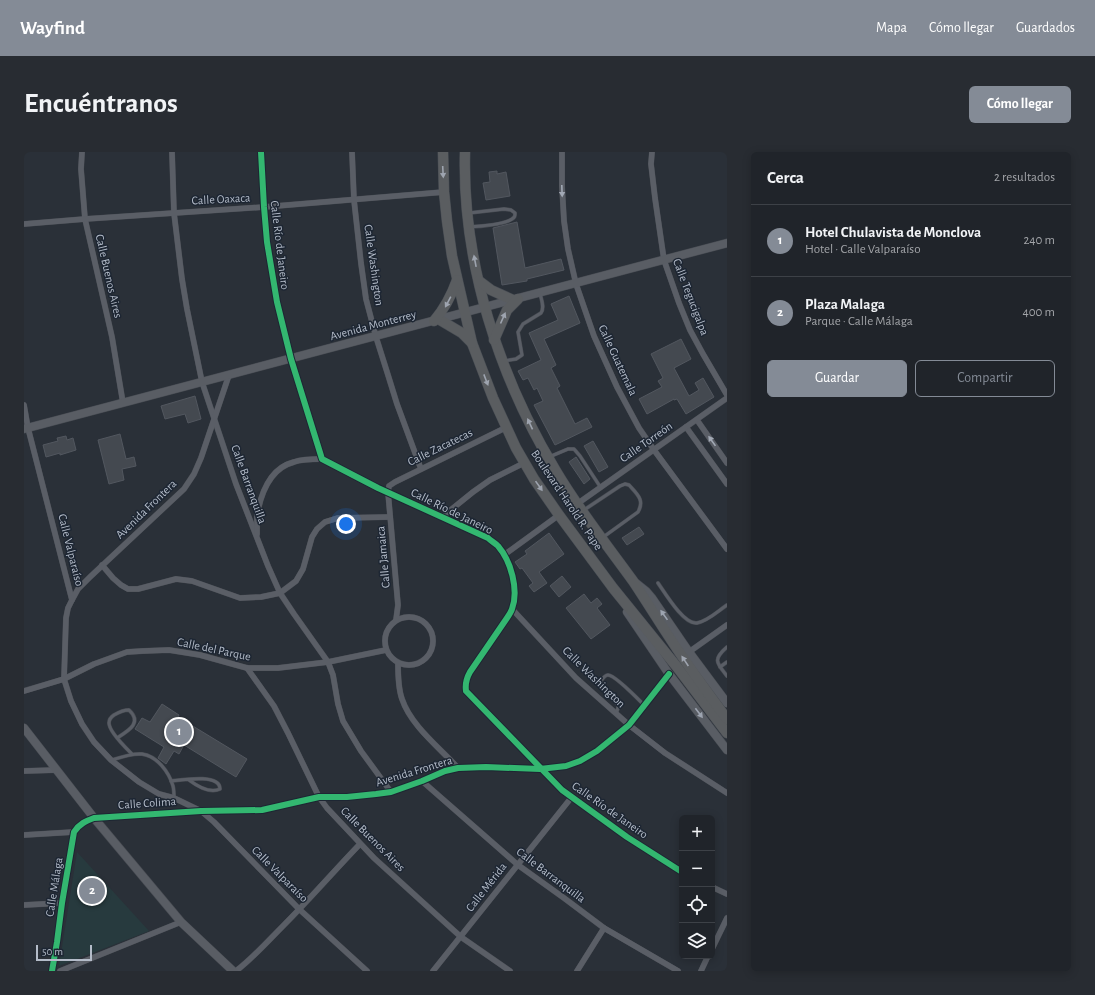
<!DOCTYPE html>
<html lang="es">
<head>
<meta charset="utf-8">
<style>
  :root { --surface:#20242a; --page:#282c32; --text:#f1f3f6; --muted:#a2a4a8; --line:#3d4147; --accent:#848b96 }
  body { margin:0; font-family:"Alegreya Sans",sans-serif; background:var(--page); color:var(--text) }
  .controls { position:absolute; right:12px; bottom:12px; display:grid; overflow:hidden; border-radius:6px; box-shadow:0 2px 10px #0003 }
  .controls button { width:36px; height:36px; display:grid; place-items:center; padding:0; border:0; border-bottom:1px solid var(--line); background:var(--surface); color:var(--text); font:20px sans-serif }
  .scale { position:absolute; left:12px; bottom:10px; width:56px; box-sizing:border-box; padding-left:4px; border:2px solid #b4bcc9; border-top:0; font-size:11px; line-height:14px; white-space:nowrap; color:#b4bcc9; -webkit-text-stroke:3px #1d2633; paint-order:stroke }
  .you { position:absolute; left:322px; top:372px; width:14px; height:14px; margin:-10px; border:3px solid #fff; border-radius:50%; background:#1a73e8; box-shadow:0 0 0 6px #1a73e833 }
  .badge { display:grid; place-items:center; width:26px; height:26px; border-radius:50%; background:var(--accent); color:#fff; font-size:13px; font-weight:700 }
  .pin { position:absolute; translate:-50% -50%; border:2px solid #fff; box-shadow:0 1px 4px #0006 }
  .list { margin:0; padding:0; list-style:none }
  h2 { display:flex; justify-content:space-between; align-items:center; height:52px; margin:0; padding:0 16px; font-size:17px }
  h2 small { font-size:13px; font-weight:400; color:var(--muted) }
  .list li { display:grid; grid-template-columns:26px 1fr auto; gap:12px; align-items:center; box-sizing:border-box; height:72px; padding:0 16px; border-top:1px solid var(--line) }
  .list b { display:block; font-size:15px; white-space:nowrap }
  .list p { margin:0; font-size:13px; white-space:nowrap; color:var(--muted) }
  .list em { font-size:13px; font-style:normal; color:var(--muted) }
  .actions { display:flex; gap:8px; padding:12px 16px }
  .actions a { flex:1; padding:9px 0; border:1px solid var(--accent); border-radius:6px; text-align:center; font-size:14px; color:var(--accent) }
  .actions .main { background:var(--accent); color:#fff }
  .icon { flex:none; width:22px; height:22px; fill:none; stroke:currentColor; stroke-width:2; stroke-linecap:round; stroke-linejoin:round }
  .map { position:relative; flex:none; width:703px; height:819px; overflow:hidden; border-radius:6px }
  header { display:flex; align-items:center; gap:24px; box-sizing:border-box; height:56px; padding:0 20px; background:var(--accent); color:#fff }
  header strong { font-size:19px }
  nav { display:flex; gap:22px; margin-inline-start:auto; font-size:14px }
  .intro { display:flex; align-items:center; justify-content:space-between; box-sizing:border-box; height:96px; padding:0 24px }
  h1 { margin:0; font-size:28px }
  .button { padding:10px 18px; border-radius:6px; background:var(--accent); color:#fff; font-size:14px; font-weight:700 }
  main { display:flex; gap:24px; padding:0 24px }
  aside { flex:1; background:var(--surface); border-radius:6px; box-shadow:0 2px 10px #0003 }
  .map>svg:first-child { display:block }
</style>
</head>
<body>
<header>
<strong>Wayfind</strong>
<nav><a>Mapa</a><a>Cómo llegar</a><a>Guardados</a></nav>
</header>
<div class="intro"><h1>Encuéntranos</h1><a class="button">Cómo llegar</a></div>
<main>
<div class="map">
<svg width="703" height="819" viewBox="0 0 703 819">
  <rect width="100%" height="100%" fill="#2a3038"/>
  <!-- green -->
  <path fill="#273a3e" d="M53,700L125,779L35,814Z"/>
  <!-- building -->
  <g fill="#444950" stroke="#52575f">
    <path d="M473,19V22L482,20L486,44L462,48L459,31L466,30L465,20Z"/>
    <path d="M493,70L501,116L537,107L540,118L503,127V129L478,133L469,76Z"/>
    <path d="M545,144L556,171L520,187L532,213L527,216L536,234L533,236L551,272L563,266L568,275L531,293L510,253L519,249L513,236L510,238L504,226L499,228L494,219L517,208L505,181L534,168L527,152Z"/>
    <path d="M657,187L667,207L650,216L665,244L675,238L671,231L679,226L690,245L662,262L653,247L650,248V247L623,262L615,247L638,235L634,229L639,226L627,202Z"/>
    <path d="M171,244L177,267L164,271L161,262L141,267L137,254Z"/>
    <path d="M96,282L102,307L110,305L112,314L98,317L100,328L85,332L74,288Z"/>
    <path d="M42,284L43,288L49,286L52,298L36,303V301L22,305L19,293L34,289L33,286Z"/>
    <path d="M569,289L584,315L575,320L560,294Z"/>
    <path d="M552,305L566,327L560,332L545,310Z"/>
    <path d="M615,375L620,382L603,393L598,386Z"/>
    <path d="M525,381L540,402L515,420L523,431L510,440L505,434L509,431L498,416L496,417L491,410L503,402L501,399Z"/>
    <path d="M538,424L547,435L535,445L526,434Z"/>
    <path d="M560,442L567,451L573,446L578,452L573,456L586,473L567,487L542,456Z"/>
    <path d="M138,552L155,563L154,565L223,607L212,625L160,593L155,602L150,599L142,612L134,606L140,595L111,577L118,566L126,570Z"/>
  </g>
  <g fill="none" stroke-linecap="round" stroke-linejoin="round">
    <!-- lane casing -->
    <g stroke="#484c53" stroke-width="4">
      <g id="lane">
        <path d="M445,61L480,57L487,58L491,61C491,64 491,65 488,67C480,73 457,74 446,75"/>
        <path d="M480,209L492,207L498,203L494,180L499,172L517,161C521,155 517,147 516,141"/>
        <path d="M525,305L544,297H550L556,304L577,336"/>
        <path d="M560,358L596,334L601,332L605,333C613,342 621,348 614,360L578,386"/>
        <path d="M634,431C641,441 660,473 673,471C684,469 694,459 703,453"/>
        <path d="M703,495C688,508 693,511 703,524"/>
        <path d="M696,515L703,510"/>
        <path d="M592,562L594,556V553L578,534L577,529C579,526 581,523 584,523C591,523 615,548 621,554"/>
        <path d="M93,586C104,579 119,571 105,558C99,558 95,560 90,563C87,565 85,567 85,571C85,580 102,596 108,602"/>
        <path d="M88,608C97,605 108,601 118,602C133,604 145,620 149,634C150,638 150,642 150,646"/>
        <path d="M147,629C157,628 196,621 196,637C186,642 173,634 165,628"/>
      </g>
    </g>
    <!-- street casing -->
    <g stroke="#484c53" stroke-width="6">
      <g id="street">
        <path d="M58,0L57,17L61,67L88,185L99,251"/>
        <path d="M148,0L150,61L158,127L163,157L178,230L212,332L244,414L256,441L270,462L304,510L309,523L314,552L319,569L337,599L367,640"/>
        <path d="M237,0L240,55L243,90L253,150L267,207L298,307L354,336L464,386C467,389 471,391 474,394C487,409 495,438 488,457C487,460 485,463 483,466L446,520C442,527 441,532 442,539L538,638L603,685L658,720"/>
        <path d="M328,0L330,48L337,111L342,147L352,185L364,223L373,252L397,317"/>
        <path d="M538,0V34L540,69L544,97L552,132L570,184L593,235L615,276L630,298L703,397"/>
        <path d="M628,0L627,12L631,46L640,108L655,151L666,178L679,202L703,243"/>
        <path d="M0,72L61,67L240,55L420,40"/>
        <path d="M0,253L4,276L48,448L44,456L42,466L40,527L47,549L58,572L70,590L87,608L115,630L135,642L150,646L177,659L190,670L275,757L343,819"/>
        <path d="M673,268L703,311"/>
        <path d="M662,275L703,332"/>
        <path d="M553,352L703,246"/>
        <path d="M418,365L449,340L466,328L500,311"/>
        <path d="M233,382C233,376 233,369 233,363C237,341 246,316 270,310C278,307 289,307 298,307"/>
        <path d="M480,403L535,363"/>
        <path d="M78,413L89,426L97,433L104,437H114L152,427L168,429L216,446L237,445L256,441L272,429L279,417L288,385L293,377L301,370L314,366L366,365"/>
        <path d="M48,448L54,437L66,425L160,337L170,322L177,306L205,223"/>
        <path d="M488,457L552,526L605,573L641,601L703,641"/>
        <circle cx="385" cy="489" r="24"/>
        <path d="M372,468L374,453L364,340L365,334L371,330L483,275"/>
        <path d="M665,500L703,473"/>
        <path d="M374,511C374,523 374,536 378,547C387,574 416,596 434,616"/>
        <path d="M223,516L250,554L264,581L295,645L303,656L350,706L437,785L486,819"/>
        <path d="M0,539L40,527L70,512L103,500L119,499L145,498L176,503L223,516H254L304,510L362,498"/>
        <path d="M0,619L33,618"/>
        <path d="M398,629L494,713L540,746L580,776L654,819"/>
        <path d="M0,683L50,680"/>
        <path d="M688,735L703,742"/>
        <path d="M0,753L38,751"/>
        <path d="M688,797L703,766"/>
        <path d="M28,819L33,790L38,751L50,680C55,672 62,669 70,666L177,659L238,658L295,645H323L352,642L367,640L398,629L421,619L434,616L462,615L516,617L542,614L556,609L573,599L605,573L645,522"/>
        <path d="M36,819L157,770"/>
        <path d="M212,819C229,806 243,790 258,775C285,748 310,719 336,692"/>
        <path d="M409,819L547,646"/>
        <path d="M553,819L580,776"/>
        <path d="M677,819L684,804"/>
      </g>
    </g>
    <!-- secondary casing -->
    <g stroke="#484c53" stroke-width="9">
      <g id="secondary">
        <path d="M0,277L703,91"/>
        <path d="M612,431L622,439L628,446L665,500L703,551"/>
        <path d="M603,460L645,522L703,598"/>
        <path d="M0,576L70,666L157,770L209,819"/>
      </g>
    </g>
    <!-- highway casing -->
    <g stroke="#474c53" stroke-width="11">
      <g id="highway">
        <path d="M419,0L420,40L423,69L428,104L448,191L469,246L492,296L510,327L535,363L589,436L653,515L703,581"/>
        <path d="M441,0C438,111 475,225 532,319C555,358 583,393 609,429C627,456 643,483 662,510C675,529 689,548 703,567"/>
        <path d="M455,129L467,138L489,148"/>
        <path d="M416,168L438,181L448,191"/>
        <path d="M410,169C421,156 427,145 433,128"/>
        <path d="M470,188L483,158L494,147"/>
      </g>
    </g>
    <!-- lane -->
    <use href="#lane" stroke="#5a5e66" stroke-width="3"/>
    <!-- street -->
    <use href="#street" stroke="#5a5e66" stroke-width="5.5"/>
    <!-- secondary -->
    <use href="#secondary" stroke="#595d64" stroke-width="8"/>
    <!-- highway -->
    <use href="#highway" stroke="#5a5d60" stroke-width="10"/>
    <!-- cycleway casing -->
    <g stroke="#1d2633" stroke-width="8">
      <g id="cycleway">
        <path d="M237,0L240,55L243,90L253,150L267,207L298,307L354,336L464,386C467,389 471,391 474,394C487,409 495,438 488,457C487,460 485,463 483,466L446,520C442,527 441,532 442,539L538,638L603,685L658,720"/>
        <path d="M28,819L33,790L38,751L50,680C55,672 62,669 70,666L177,659L238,658L295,645H323L352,642L367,640L398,629L421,619L434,616L462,615L516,617L542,614L556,609L573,599L605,573L645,522"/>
      </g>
    </g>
    <!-- cycleway -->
    <use href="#cycleway" stroke="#33b770" stroke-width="6"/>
  </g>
  <!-- one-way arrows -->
  <defs><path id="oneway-solid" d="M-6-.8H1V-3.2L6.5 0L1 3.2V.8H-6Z"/></defs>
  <g fill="#9ea4af">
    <use href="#oneway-solid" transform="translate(419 20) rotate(87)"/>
    <use href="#oneway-solid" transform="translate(451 109) rotate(-101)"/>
    <use href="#oneway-solid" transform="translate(424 150) rotate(118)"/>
    <use href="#oneway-solid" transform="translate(479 166) rotate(-66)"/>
    <use href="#oneway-solid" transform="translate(462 228) rotate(69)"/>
    <use href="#oneway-solid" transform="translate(506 272) rotate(-115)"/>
    <use href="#oneway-solid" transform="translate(515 334) rotate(55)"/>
    <use href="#oneway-solid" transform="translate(661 509) rotate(-124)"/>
  </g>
  <g fill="#a2a9b5">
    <use href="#oneway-solid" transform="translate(538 39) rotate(88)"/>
    <use href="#oneway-solid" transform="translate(688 289) rotate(-125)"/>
  </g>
  <g fill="#9da4b0">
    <use href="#oneway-solid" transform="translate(640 463) rotate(-125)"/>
    <use href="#oneway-solid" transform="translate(675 561) rotate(53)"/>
  </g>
  <g text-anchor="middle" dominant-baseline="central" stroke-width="3" stroke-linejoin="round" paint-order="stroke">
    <!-- street labels -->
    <g font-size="12" fill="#b4bcc9" stroke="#1d2633">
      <text transform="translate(197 47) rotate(-3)">Calle Oaxaca</text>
      <text transform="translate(256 93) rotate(83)">Calle Río de Janeiro</text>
      <text transform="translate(350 113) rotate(82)">Calle Washington</text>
      <text transform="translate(85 124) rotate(77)">Calle Buenos Aires</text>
      <text transform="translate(667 145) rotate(69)">Calle Tegucigalpa</text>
      <text transform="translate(349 173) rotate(-15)">Avenida Monterrey</text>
      <text transform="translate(594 208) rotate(65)">Calle Guatemala</text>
      <text transform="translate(622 290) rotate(-35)">Calle Torreón</text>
      <text transform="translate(416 295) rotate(-26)">Calle Zacatecas</text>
      <text transform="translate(225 332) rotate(70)">Calle Barranquilla</text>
      <text transform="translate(543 348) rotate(56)">Boulevard Harold R. Pape</text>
      <text transform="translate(122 357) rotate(-44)">Avenida Frontera</text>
      <text transform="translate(428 359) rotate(26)">Calle Río de Janeiro</text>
      <text transform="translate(47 398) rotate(76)">Calle Valparaíso</text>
      <text transform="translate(359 405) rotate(-95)">Calle Jamaica</text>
      <text transform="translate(190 497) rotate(12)">Calle del Parque</text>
      <text transform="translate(570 525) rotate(44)">Calle Washington</text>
      <text transform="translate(390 619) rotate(-17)">Avenida Frontera</text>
      <text transform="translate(123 651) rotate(-4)">Calle Colima</text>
      <text transform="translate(586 658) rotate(35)">Calle Río de Janeiro</text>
      <text transform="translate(349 687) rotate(45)">Calle Buenos Aires</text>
      <text transform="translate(256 722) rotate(45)">Calle Valparaíso</text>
      <text transform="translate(527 723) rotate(37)">Calle Barranquilla</text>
      <text transform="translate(30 735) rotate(-81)">Calle Málaga</text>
      <text transform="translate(462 735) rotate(-52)">Calle Mérida</text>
    </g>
  </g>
</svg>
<div class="controls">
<button>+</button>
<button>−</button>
<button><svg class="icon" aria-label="locate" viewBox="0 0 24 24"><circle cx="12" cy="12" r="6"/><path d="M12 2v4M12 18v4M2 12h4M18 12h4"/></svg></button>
<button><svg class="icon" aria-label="layers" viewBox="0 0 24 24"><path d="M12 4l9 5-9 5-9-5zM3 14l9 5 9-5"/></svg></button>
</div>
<div class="scale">50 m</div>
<div class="you"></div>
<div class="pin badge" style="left:155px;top:580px">1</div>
<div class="pin badge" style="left:68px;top:739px">2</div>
</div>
<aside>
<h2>Cerca<small>2 resultados</small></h2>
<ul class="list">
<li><span class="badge">1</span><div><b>Hotel Chulavista de Monclova</b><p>Hotel · Calle Valparaíso</p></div><em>240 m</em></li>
<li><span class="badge">2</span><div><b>Plaza Malaga</b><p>Parque · Calle Málaga</p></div><em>400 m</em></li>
</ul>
<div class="actions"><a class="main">Guardar</a><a>Compartir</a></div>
</aside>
</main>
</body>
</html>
